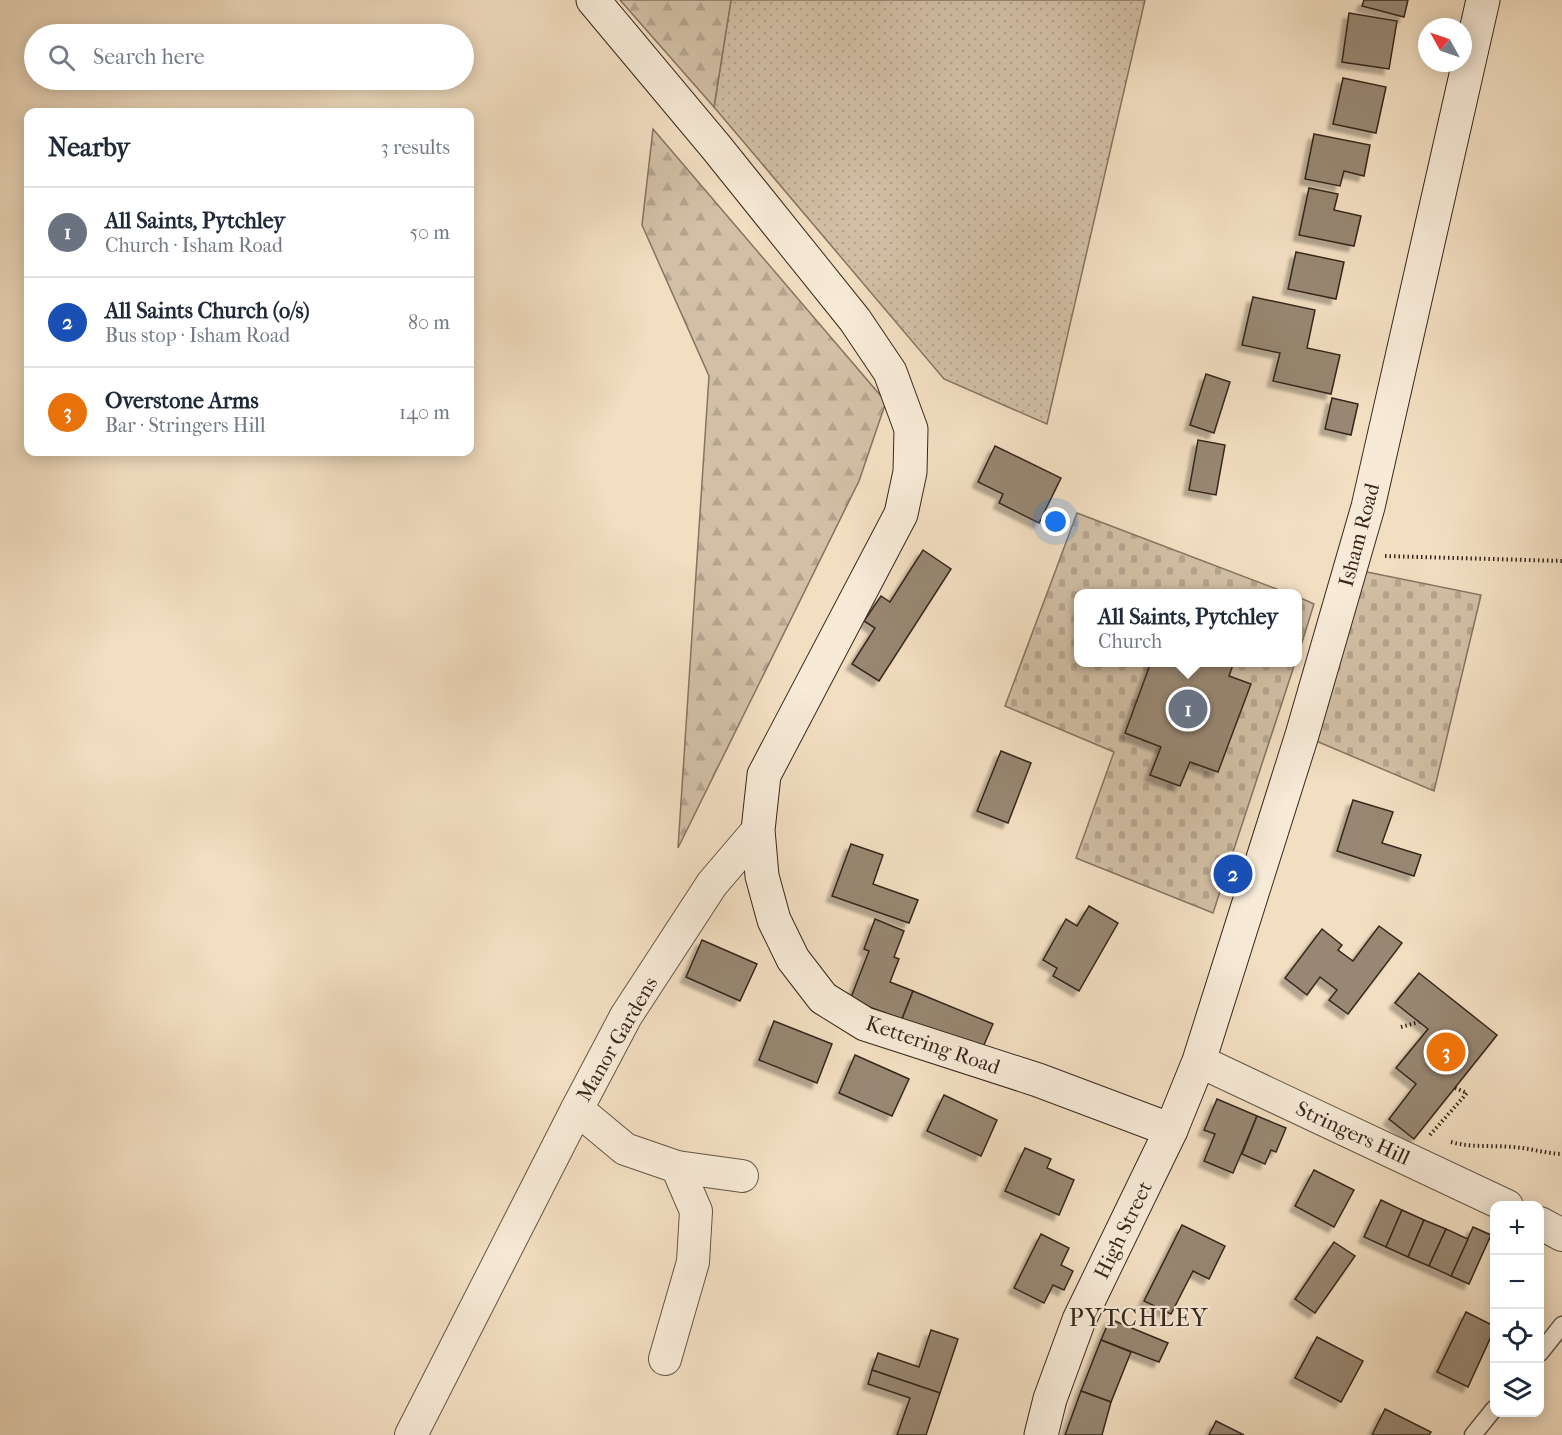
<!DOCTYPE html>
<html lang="en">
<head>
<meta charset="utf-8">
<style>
  :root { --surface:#fff; --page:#f6f6f7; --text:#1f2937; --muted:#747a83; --line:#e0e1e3; --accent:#0f766e }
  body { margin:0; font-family:"IM FELL French Canon",serif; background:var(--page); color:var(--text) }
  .controls { position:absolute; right:18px; bottom:18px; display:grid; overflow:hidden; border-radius:12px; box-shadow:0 3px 15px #0003 }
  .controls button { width:54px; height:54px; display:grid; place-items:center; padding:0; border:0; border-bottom:2px solid var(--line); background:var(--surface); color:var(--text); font:30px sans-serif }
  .compass { position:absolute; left:1418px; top:18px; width:54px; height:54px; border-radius:50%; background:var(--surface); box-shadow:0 3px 15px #0003; rotate:310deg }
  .you { position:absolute; left:1056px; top:522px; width:21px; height:21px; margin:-15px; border:4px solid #fff; border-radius:50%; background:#1a73e8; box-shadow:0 0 0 9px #1a73e833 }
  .badge { display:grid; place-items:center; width:39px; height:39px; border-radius:50%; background:var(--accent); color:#fff; font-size:20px; font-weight:700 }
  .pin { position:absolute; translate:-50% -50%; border:3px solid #fff; box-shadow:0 2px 6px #0006 }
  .popup { position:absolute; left:1074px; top:589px; width:228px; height:78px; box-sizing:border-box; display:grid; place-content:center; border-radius:12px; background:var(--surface); filter:drop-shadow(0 2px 4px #0005); font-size:20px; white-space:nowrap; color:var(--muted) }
  .popup b { font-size:22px; color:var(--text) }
  .popup::after { content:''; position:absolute; left:50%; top:100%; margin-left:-12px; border:12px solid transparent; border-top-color:var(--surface) }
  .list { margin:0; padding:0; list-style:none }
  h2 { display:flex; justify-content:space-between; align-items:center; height:78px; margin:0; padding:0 24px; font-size:26px }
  h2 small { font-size:20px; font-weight:400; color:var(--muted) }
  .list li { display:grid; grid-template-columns:39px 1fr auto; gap:18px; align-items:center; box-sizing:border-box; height:90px; padding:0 24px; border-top:2px solid var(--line) }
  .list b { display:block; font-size:22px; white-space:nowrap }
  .list p { margin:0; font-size:20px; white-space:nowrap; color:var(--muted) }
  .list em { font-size:20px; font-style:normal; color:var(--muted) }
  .icon { flex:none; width:33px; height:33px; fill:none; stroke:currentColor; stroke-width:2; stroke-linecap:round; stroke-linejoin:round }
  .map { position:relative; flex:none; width:1562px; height:1435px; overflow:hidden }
  .search { position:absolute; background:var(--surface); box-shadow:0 3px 15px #0003; left:24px; top:24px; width:450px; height:66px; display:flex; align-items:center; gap:15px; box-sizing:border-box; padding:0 21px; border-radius:33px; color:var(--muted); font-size:22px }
  .panel { position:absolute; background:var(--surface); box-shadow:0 3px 15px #0003; left:24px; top:108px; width:450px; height:348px; border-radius:12px }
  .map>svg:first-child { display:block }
</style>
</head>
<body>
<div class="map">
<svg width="1562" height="1435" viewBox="0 0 1562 1435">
  <defs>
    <pattern id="grass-dots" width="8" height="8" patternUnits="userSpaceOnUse" patternTransform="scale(1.5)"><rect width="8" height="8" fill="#d2bfa5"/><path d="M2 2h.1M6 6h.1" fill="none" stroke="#b5a48e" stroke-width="1.8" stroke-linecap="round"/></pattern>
    <pattern id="forest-firs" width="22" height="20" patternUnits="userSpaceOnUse" patternTransform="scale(1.5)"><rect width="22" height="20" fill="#d2bfa5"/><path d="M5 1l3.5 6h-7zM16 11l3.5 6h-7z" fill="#b5a48e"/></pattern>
    <pattern id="cemetery-stones" width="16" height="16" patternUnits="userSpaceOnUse" patternTransform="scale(1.5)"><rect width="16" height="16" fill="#d2bfa5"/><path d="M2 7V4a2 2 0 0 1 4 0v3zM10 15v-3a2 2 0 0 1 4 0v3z" fill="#b5a48e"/></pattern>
    <filter id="shadow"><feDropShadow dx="-5.5" dy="5.5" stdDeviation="1.5" flood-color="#0004"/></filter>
  </defs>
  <rect width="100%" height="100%" fill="#f2dec1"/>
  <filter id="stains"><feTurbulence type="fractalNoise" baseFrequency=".00333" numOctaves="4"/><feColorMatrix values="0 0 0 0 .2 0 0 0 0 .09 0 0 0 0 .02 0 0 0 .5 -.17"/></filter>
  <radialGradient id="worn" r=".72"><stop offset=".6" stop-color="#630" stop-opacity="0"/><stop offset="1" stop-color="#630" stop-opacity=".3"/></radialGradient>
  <!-- grass -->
  <path fill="url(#grass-dots)" stroke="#847461" stroke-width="1.5" d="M731,0H1145L1047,424L944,379L714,107Z"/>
  <!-- forest -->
  <g fill="url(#forest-firs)" stroke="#847461" stroke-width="1.5">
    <path d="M620,0H731L714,107Z"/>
    <path d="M653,129L886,402L859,481L678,848L709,376L642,225Z"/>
  </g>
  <!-- cemetery -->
  <g fill="url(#cemetery-stones)" stroke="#847461" stroke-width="1.5">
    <path d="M1077,513L1287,593L1078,594V662L1295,663L1213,913L1076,858L1114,752L1005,706Z"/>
    <path d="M1357,570L1481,595L1434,791L1302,735Z"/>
    <path d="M1298,597L1314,604L1298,655Z"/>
  </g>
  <!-- building -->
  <g fill="#988772" stroke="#36281d" stroke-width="1.5" filter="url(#shadow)">
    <path d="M1364,0H1408L1404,17L1362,6Z"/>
    <path d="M1349,13L1397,21L1389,69L1342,62Z"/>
    <path d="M1343,78L1386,87L1376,133L1333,124Z"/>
    <path d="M1314,134L1370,145L1364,176L1344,171L1340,186L1305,179Z"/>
    <path d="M1309,188L1338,194L1334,210L1361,216L1354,246L1299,235Z"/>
    <path d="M1296,252L1344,262L1336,299L1288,289Z"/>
    <path d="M1253,297L1315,310L1307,348L1340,355L1331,394L1273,381L1280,353L1242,345Z"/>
    <path d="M1206,374L1230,382L1214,433L1190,425Z"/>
    <path d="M1332,398L1358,404L1351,435L1325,429Z"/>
    <path d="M1198,440L1225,445L1216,495L1189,490Z"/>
    <path d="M995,446L1061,478L1039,523L999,503L1003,494L978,482Z"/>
    <path d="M923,550L951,569L879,681L852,664L875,628L864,621L881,596L890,602Z"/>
    <path d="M1151,662H1234L1229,676L1251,684L1218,772L1190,762L1180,786L1150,775L1161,747L1125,733Z"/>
    <path d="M1001,751L1031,763L1008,823L977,811Z"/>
    <path d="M1353,800L1393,812L1382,843L1421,855L1414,876L1337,851Z"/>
    <path d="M851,844L883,855L873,884L918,900L909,923L832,896Z"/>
    <path d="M1089,906L1118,923L1079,991L1053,976L1057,968L1043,960L1066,919L1077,926Z"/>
    <path d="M875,919L904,931L894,957L899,959L890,982L913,991L902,1019L850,1000L869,951L864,949Z"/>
    <path d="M1379,926L1402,943L1348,1014L1329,1000L1337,990L1320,977L1307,995L1285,978L1322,929L1342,945L1338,950L1353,961Z"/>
    <path d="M702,940L757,964L740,1001L686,977Z"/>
    <path d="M1419,973L1497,1035L1414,1139L1389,1119L1416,1084L1396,1068L1428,1029L1395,1003Z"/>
    <path d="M913,991L993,1024L980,1054L902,1019Z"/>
    <path d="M774,1021L832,1044L817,1083L759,1060Z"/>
    <path d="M855,1055L909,1079L892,1116L839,1093Z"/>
    <path d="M944,1095L997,1120L981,1156L927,1131Z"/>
    <path d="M1217,1099L1257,1116L1233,1173L1204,1161L1215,1134L1204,1130Z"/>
    <path d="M1257,1116L1286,1128L1276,1152L1271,1150L1265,1164L1242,1154Z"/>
    <path d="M1025,1148L1051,1159L1047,1168L1074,1180L1059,1215L1005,1191Z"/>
    <path d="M1314,1170L1354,1190L1334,1227L1295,1206Z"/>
    <path d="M1381,1200L1402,1210L1386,1247L1364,1237Z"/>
    <path d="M1402,1210L1424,1220L1408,1257L1386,1247Z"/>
    <path d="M1424,1220L1446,1229L1429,1266L1408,1257Z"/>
    <path d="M1182,1225L1225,1246L1209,1279L1193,1271L1171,1314L1144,1301Z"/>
    <path d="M1473,1227L1491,1235L1469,1284L1451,1276Z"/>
    <path d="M1446,1229L1468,1239L1451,1276L1429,1266Z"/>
    <path d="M1041,1234L1069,1248L1061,1265L1073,1271L1064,1290L1053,1285L1044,1303L1014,1288Z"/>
    <path d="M1334,1242L1355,1256L1315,1313L1295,1299Z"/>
    <path d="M1466,1312L1494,1326V1330L1468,1387L1437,1372Z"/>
    <path d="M1110,1319L1168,1343L1159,1362L1101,1340Z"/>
    <path d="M931,1330L958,1339L940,1393L872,1370L878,1353L919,1367Z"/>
    <path d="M1317,1337L1363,1361L1341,1402L1295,1378Z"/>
    <path d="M1101,1340L1131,1352L1111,1402L1081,1391Z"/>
    <path d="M872,1370L940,1393L926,1435H897L910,1398L868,1384Z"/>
    <path d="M1081,1391L1111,1402L1102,1435H1065Z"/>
    <path d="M1385,1409L1431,1432L1429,1435H1372Z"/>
    <path d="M1216,1421L1244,1435H1209Z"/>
  </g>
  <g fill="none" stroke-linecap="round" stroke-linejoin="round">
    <!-- lane casing -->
    <g stroke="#655646" stroke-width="19">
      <g id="lane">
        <path d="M1540,1353L1562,1325"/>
        <path d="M1473,1435L1494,1409"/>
      </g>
    </g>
    <!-- street casing -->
    <g stroke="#655646" stroke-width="34">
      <g id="street">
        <path d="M1199,1061L1507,1206"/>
        <path d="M677,1167L742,1176"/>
        <path d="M1540,1223L1562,1235"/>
        <path d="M665,1359L693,1262L696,1211L677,1167L625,1149L577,1109L626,1016L712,884L758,830"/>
        <path d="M411,1435L577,1109"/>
      </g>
    </g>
    <!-- secondary casing -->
    <g stroke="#36281d" stroke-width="35">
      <g id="secondary">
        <path d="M593,0L716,147L855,320L890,372L911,429L910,472L901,514L764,775L758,830L762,876L774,920L793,959L823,998L865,1024L1038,1080L1171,1130"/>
        <path d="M1041,1435L1050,1399L1079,1320L1171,1130L1199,1061L1302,735L1368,507L1483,0"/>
      </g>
    </g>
    <!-- path -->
    <g stroke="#36281d" stroke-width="4" stroke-dasharray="1.5 3" stroke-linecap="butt">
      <path d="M1385,556L1562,561"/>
      <path d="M1401,1027L1419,1022"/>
      <path d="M1430,1135L1467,1093L1455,1088"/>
      <path d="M1451,1142C1472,1148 1492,1145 1513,1147C1529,1148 1544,1153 1560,1154"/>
    </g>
    <!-- lane -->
    <use href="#lane" stroke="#f7ead7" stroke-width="16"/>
    <!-- street -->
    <use href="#street" stroke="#f7ead7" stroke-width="32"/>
    <!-- secondary -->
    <use href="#secondary" stroke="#f7ead7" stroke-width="33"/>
  </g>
  <g text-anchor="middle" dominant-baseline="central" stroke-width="4.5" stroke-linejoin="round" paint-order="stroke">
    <!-- street labels -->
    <g font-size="21" fill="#36281d" stroke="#f7ead7">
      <text transform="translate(1359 535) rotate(-75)">Isham Road</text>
      <text transform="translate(617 1039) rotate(-60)">Manor Gardens</text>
      <text transform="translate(933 1045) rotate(19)">Kettering Road</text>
      <text transform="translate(1353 1133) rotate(25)">Stringers Hill</text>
      <text transform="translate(1123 1230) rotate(-64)">High Street</text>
    </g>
    <!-- quarter labels -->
    <g font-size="24" letter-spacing="1.5" fill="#36281d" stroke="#f7ead7">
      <text x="1139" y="1318">PYTCHLEY</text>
    </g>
  </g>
  <rect width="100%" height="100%" filter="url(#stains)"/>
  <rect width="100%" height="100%" fill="url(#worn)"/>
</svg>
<div class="controls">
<button>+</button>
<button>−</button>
<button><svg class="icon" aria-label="locate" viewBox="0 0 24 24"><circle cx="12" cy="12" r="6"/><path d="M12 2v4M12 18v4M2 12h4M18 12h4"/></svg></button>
<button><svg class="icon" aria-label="layers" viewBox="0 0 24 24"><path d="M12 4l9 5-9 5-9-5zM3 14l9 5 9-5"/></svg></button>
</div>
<svg class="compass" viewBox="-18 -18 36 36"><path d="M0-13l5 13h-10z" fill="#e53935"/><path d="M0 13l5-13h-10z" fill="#747a83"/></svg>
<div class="you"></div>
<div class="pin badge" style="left:1188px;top:709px;background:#6b7280">1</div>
<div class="popup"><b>All Saints, Pytchley</b>Church</div>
<div class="pin badge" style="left:1233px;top:874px;background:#1a4fb4">2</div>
<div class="pin badge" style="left:1446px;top:1052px;background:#e8710a">3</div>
<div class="search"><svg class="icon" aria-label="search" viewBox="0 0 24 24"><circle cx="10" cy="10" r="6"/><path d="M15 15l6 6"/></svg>Search here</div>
<section class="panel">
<h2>Nearby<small>3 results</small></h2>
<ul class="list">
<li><span class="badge" style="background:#6b7280">1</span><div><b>All Saints, Pytchley</b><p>Church · Isham Road</p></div><em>50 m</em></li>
<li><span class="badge" style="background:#1a4fb4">2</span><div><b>All Saints Church (o/s)</b><p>Bus stop · Isham Road</p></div><em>80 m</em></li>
<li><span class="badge" style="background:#e8710a">3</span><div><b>Overstone Arms</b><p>Bar · Stringers Hill</p></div><em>140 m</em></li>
</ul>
</section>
</div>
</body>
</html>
